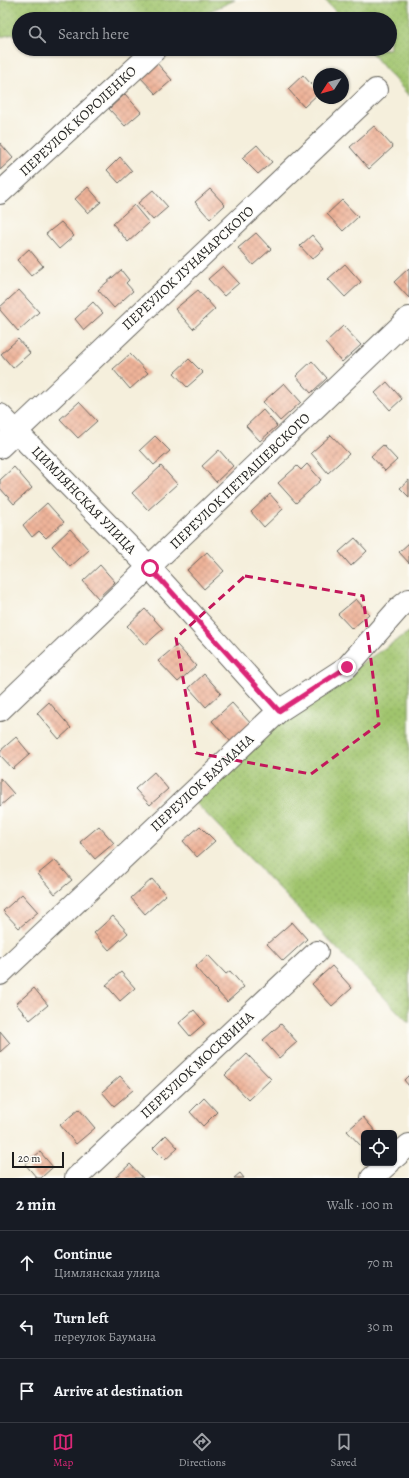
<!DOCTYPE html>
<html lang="en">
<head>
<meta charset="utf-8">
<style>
  :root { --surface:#171b24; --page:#242831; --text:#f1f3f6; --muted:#9ea1a6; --line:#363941; --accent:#db2777 }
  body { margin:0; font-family:Alegreya,serif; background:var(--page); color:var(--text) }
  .controls { position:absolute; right:12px; bottom:12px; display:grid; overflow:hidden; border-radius:6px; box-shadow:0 1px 3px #0004 }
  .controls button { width:36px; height:36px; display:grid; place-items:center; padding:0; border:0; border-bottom:1px solid var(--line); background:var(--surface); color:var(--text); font:20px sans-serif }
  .compass { position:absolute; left:313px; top:68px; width:36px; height:36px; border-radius:50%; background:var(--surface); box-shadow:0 1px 3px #0004; rotate:234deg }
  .scale { position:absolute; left:12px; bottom:10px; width:52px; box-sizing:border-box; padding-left:4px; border:2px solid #1c1c1c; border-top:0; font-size:11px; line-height:14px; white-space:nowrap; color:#1c1c1c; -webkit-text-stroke:3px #fdfcf7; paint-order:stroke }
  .stop { position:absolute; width:12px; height:12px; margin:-9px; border:3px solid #db2777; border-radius:50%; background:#fff }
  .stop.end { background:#db2777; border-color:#fff; box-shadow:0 1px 4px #0008 }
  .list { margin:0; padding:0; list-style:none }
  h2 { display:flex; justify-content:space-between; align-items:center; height:52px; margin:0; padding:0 16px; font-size:17px }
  h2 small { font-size:13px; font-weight:400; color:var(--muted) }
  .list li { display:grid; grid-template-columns:26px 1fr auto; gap:12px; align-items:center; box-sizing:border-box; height:64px; padding:0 16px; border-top:1px solid var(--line) }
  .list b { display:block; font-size:15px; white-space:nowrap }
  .list p { margin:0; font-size:13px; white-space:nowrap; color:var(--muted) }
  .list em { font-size:13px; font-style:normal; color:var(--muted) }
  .icon { flex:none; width:22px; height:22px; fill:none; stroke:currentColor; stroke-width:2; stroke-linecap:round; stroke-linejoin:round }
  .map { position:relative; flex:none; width:409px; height:1178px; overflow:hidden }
  .search { position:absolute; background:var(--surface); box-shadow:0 1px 3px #0004; left:12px; right:12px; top:12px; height:44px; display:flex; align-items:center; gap:10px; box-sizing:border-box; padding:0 14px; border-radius:22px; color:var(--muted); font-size:15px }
  .sheet { height:244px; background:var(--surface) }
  nav { display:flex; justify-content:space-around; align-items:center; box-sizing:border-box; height:56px; border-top:1px solid var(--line); background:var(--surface); font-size:11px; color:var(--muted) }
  nav a { display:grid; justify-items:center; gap:2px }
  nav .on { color:var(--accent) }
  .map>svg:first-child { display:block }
</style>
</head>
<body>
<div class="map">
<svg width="409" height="1178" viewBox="0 0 409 1178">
  <defs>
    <pattern id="grass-dots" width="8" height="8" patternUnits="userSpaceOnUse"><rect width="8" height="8" fill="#a0c46d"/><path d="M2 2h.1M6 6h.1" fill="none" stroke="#89a85e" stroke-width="1.8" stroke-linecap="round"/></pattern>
    <pattern id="building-cross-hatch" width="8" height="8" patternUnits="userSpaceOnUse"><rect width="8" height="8" fill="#eeb399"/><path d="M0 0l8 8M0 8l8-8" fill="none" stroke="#cc9983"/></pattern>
  </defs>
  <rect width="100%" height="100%" fill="#fdfcf7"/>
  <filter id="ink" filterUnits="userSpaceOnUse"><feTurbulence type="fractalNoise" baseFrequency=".025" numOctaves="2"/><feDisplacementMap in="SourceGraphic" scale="8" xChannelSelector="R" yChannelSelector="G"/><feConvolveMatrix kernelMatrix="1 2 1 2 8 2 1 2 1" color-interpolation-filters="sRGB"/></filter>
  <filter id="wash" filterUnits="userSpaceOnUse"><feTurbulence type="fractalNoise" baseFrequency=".012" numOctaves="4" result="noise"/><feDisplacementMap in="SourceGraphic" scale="16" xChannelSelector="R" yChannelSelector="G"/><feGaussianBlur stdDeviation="0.9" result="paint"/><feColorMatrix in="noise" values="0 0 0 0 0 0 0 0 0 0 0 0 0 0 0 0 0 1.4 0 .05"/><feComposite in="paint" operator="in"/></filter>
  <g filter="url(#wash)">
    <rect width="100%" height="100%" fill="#f5efdc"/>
    <!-- grass -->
    <g fill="url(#grass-dots)" stroke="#5e7044">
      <path d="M0,0H235L192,19H19V33L0,37Z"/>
      <path d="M325,0H409V96L368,49H390V19H342Z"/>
      <path d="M409,632V1023L191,798L290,711Z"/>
    </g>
    <g id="blocks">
      <!-- building -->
      <g fill="url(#building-cross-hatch)">
        <path d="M155,61L172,80L156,94L139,76Z"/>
        <path d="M303,75L319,93L304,107L288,89Z"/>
        <path d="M125,94L141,112L125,126L109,109Z"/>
        <path d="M374,126L393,147L369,169L350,147Z"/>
        <path d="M0,143L13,158L0,170Z"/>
        <path d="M257,145L272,162L258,174L242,158Z"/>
        <path d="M120,157L132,171L119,183L107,170Z"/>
        <path d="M88,187L101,202L88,213L75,199Z"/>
        <path d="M210,189L225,205L210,219L195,202Z"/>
        <path d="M153,190L168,207L153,220L138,203Z"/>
        <path d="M342,200L358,217L343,231L327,214Z"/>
        <path d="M134,205L149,223L128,242L113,224Z"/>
        <path d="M61,222L74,236L59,249L46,234Z"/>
        <path d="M256,233L271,249L253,265L238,248Z"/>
        <path d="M312,235L324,249L312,259L300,246Z"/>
        <path d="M29,249L43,266L31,276L17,260Z"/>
        <path d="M345,264L361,282L345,297L328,279Z"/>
        <path d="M223,266L239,283L224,296L208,279Z"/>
        <path d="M409,268V298L394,282Z"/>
        <path d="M121,270L129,280L126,283L133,291L114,308L98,290Z"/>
        <path d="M19,290L39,312L18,331L0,310V307Z"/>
        <path d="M198,290L215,309L193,329L175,309Z"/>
        <path d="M93,302L103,313L84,330L75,319Z"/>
        <path d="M343,326L361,345L342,362L325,343Z"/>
        <path d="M18,339L30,353L13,368L1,354Z"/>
        <path d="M130,354L148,373L130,389L113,369Z"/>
        <path d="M189,359L203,373L187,387L174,373Z"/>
        <path d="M312,361L327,378L311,393L296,376Z"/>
        <path d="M387,382L402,399L390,410L375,393Z"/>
        <path d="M284,383L301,402L280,421L263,402Z"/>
        <path d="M79,402L97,421L78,438L60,419Z"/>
        <path d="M263,410L277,426L260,441L246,426Z"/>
        <path d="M331,435L349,454L328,473L311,453Z"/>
        <path d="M155,436L170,451L154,465L140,450Z"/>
        <path d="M383,445L397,460L385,471L371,456Z"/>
        <path d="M219,450L233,466L216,482L202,466Z"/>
        <path d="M307,464L321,480L296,503L278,483L297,466L301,470Z"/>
        <path d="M161,466L177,484L148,510L132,493Z"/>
        <path d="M14,467L32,488L14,504L0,488V480Z"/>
        <path d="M409,480V497L400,488Z"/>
        <path d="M270,494L283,509L264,527L251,512Z"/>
        <path d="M47,503L64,522L46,538L39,531L32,537L23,525Z"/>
        <path d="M70,529L89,550L70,567L52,546Z"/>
        <path d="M355,538L367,551L351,566L339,552Z"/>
        <path d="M409,543V563L399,552Z"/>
        <path d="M207,552L224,571L204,589L187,570Z"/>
        <path d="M100,565L115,582L98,598L83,581Z"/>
        <path d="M356,599L369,614L352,629L338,614Z"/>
        <path d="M145,609L163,629L145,645L127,626Z"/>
        <path d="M177,645L196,666L178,682L158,661Z"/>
        <path d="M204,674L221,693L206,707L189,688Z"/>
        <path d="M49,702L71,728L59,739L37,713Z"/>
        <path d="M232,703L252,725L232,743L212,721Z"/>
        <path d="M16,737L30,754L13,769L0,755V751Z"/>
        <path d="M154,772L168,789L150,805L135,789Z"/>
        <path d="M0,778L14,794L0,806Z"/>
        <path d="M99,826L114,843L95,859L80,842Z"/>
        <path d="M200,826L215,841L197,857L183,841Z"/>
        <path d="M55,860L72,880L55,894L38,874Z"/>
        <path d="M152,879L166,895L145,914L131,898Z"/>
        <path d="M22,894L38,912L19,928L3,911Z"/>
        <path d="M113,916L128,933L109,950L94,933Z"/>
        <path d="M292,922L307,939L283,961L267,944Z"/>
        <path d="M208,955L226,974L230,971L244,987L227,1002L195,967Z"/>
        <path d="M332,966L352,988L332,1006L312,984Z"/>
        <path d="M121,972L135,988L120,1001L106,985Z"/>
        <path d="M34,988L48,1005L30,1020L16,1004Z"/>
        <path d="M194,1010L205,1023L190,1036L179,1023Z"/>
        <path d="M281,1024L297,1042L279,1058L263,1040Z"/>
        <path d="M0,1031L10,1043L0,1052Z"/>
        <path d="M247,1054L271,1079L249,1100L225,1075Z"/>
        <path d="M409,1075V1086L404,1080Z"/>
        <path d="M120,1076L133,1090L114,1106L102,1092Z"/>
        <path d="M204,1098L217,1112L203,1126L190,1112Z"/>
        <path d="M79,1109L95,1128L76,1144L60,1125Z"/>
        <path d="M363,1117L376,1132L364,1133V1143L361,1146L347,1131Z"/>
        <path d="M166,1135L178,1148L165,1160L153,1148Z"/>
        <path d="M40,1152L53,1167L41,1178H37L25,1164Z"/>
        <path d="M130,1164L143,1178H115Z"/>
        <path d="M240,1173L244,1178H234Z"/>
      </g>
    </g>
  </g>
  <g filter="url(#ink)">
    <use href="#blocks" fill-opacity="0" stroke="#68665f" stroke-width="1"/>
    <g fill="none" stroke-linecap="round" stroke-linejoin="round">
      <!-- minor casing -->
      <g stroke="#68665f" stroke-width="24">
        <g id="minor">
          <path d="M0,193L156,49"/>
          <path d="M0,415L150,568L279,711"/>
          <path d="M0,447L376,90"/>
          <path d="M0,710L409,318"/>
          <path d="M0,974L279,711L347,667L399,608L409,600"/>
          <path d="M394,1158L409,1145"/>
          <path d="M76,1178L317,952"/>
          <path d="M372,1178L389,1163"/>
        </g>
      </g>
      <!-- minor -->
      <use href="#minor" stroke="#fff" stroke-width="22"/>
    </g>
  </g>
  <g fill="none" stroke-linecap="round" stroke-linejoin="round" filter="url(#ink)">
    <!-- route -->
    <path stroke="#db2777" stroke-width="5" d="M150,568L279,711L347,667"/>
  </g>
  <!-- marked area -->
  <path fill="none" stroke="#c2185b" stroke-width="3" stroke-dasharray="8 5" stroke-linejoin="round" d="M245,576L363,596L379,724L311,774L196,753L176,638Z"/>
  <g text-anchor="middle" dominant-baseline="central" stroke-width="3" stroke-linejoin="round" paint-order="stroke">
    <!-- street labels -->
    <g font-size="14" fill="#1c1c1c" stroke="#fdfcf7">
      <text transform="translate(78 121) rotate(-43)">ПЕРЕУЛОК КОРОЛЕНКО</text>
      <text transform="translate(188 268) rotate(-43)">ПЕРЕУЛОК ЛУНАЧАРСКОГО</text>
      <text transform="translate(240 481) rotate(-44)">ПЕРЕУЛОК ПЕТРАШЕВСКОГО</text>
      <text transform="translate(84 500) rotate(46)">ЦИМЛЯНСКАЯ УЛИЦА</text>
      <text transform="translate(202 783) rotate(-43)">ПЕРЕУЛОК БАУМАНА</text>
      <text transform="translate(197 1065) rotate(-43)">ПЕРЕУЛОК МОСКВИНА</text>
    </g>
  </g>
</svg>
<div class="controls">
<button><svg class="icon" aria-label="locate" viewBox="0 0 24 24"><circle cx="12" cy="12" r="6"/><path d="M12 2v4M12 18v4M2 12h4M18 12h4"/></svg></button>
</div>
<svg class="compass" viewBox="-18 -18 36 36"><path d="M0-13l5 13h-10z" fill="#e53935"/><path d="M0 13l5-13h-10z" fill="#9ea1a6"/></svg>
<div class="scale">20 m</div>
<div class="stop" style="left:150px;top:568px"></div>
<div class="stop end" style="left:347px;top:667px"></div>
<div class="search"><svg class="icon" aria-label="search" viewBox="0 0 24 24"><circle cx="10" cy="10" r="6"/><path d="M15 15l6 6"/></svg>Search here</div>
</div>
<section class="sheet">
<h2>2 min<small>Walk · 100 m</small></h2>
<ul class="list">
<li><svg class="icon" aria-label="ahead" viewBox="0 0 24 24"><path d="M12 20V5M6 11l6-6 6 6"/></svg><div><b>Continue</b><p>Цимлянская улица</p></div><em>70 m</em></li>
<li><svg class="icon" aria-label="left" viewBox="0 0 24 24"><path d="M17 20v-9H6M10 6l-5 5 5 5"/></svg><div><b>Turn left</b><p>переулок Баумана</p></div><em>30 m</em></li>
<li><svg class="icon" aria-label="arrive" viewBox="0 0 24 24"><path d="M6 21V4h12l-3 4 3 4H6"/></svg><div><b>Arrive at destination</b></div></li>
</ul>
</section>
<nav>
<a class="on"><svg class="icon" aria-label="map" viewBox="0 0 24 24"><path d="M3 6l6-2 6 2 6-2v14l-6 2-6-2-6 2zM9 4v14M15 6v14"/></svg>Map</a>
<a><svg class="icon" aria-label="directions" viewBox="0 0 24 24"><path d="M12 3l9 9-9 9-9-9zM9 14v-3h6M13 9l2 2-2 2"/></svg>Directions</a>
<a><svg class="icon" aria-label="saved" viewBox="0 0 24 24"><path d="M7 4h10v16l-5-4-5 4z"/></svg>Saved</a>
</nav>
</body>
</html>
